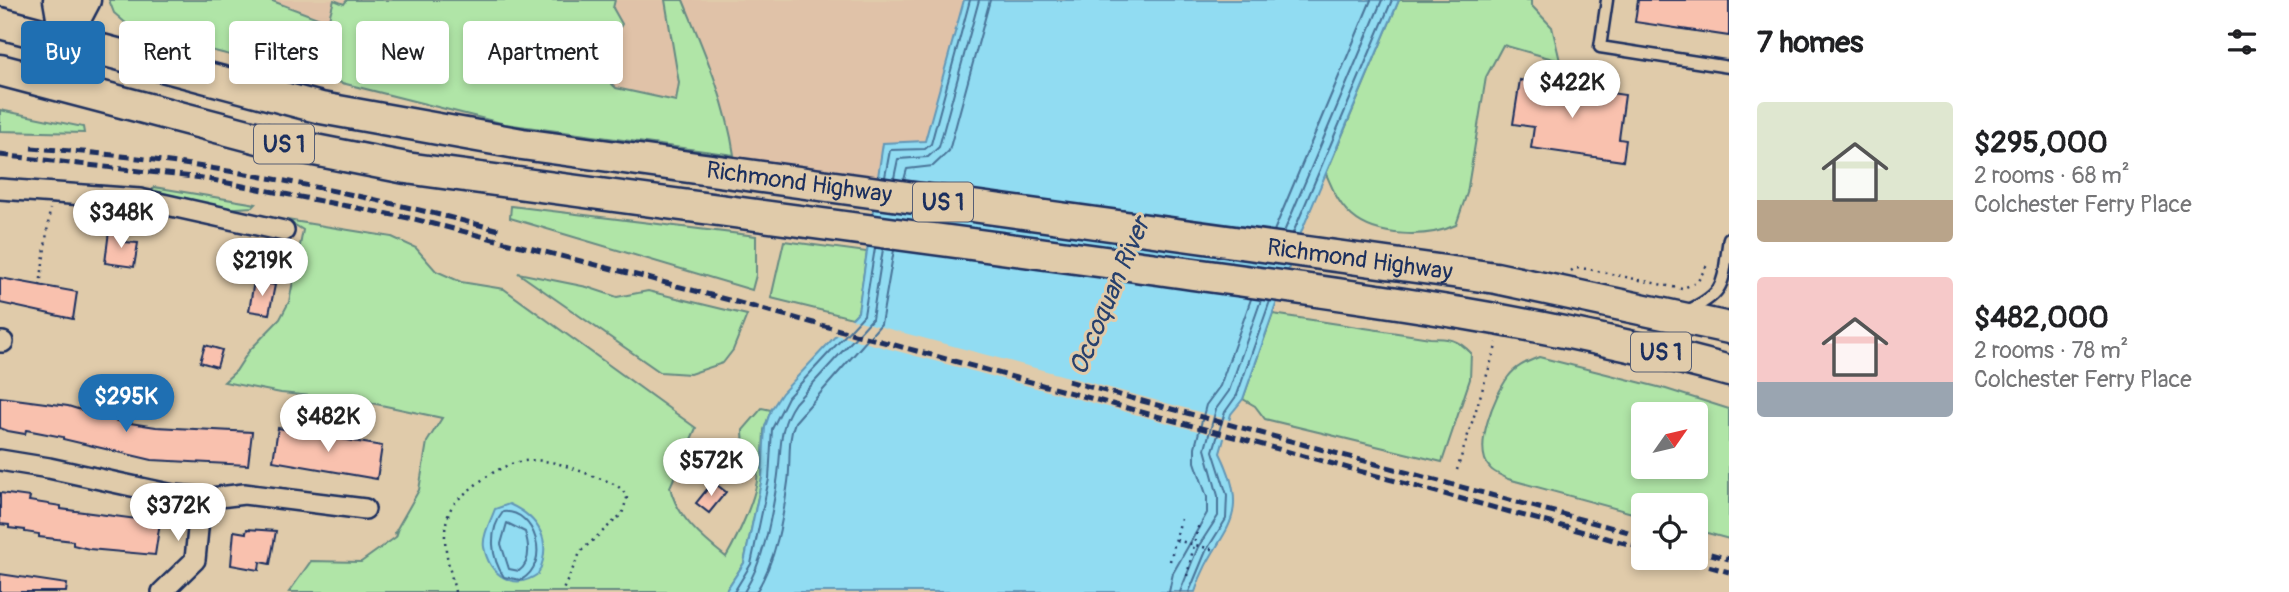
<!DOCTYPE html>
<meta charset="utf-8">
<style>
:root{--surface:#fff;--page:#f6f6f6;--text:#202124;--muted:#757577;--accent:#1f6fb2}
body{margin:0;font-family:Pangolin,sans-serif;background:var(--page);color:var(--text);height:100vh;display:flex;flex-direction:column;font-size:26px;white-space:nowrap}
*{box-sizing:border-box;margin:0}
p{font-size:23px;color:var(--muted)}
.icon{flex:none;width:38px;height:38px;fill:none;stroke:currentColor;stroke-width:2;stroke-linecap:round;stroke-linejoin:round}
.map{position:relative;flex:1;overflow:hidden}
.drawer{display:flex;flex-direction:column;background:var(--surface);width:560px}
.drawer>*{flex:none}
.banner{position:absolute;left:21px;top:21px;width:665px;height:63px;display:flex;gap:14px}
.needle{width:46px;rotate:56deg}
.controls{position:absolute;left:1631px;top:402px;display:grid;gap:14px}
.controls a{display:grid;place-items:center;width:77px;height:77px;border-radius:7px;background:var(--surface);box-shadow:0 4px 10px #0003;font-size:35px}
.price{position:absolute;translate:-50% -60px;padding:0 16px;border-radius:24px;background:#fff;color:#222;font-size:23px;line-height:46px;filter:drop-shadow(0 2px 4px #0008)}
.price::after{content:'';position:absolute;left:50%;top:42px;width:21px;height:16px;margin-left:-10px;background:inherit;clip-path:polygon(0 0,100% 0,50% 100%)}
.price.selected{background:var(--accent);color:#fff}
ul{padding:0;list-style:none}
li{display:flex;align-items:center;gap:21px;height:175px;padding:0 28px}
li span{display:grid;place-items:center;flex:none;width:196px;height:140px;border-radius:7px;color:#555}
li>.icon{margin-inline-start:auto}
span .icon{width:84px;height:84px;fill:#fffc;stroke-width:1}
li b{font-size:30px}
h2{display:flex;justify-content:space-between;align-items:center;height:84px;padding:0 28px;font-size:30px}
.chip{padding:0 24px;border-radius:7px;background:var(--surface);box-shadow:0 4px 10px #0003;font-size:24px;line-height:63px}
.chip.selected{background:var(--accent);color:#fff}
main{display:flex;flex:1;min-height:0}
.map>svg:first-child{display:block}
</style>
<main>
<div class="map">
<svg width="1729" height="592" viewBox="0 0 1729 592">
<rect width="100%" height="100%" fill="#e0cbaa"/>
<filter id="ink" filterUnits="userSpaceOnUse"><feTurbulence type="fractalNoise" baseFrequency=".0143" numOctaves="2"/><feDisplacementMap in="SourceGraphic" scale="14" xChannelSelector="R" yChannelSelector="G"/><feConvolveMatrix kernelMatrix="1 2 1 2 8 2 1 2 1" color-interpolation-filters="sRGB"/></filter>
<g filter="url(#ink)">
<path fill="#e0c2a8" d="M 115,0 L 964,0 L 925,142 L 877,181 L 734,155 L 505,124 L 135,31 L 114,13 Z"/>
<g fill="#b0e5a7" stroke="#668a82" stroke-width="2" fill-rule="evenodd">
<path d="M 109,0 L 270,0 L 328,22 L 334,0 L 344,4 L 347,0 L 615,0 L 613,8 L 622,24 C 610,43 594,70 616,88 L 676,101 L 679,83 L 665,0 L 683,0 C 704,51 726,100 734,155 L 505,124 L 135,31 L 114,13 Z"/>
<path d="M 1399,0 L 1531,0 L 1531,5 L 1552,27 L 1560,61 L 1503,45 L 1486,77 L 1467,193 L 1456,225 C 1428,238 1377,238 1352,216 C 1338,204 1333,189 1326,174 Z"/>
<path d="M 0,110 L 83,127 L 84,133 L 0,131 Z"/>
<path d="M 154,187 L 256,204 L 253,207 L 221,209 L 151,193 Z"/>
<path d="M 511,206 L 756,236 L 756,275 L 752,290 L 510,218 Z"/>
<path d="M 287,220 L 392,237 L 416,248 L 436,271 L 461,282 L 504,289 L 696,428 L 670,487 C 676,516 703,539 726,557 C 736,540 761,489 757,470 C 753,452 743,455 743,430 L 762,408 L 771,410 L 764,430 L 762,478 L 744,563 L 725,592 L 289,592 L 311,561 L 361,562 L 396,537 L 398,531 L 394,534 L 419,490 L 427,442 L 442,418 L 362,401 L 281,393 L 224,382 L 236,371 L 249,351 L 280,319 L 289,302 L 303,230 Z"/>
<path d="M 784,241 L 867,252 L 858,312 L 852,318 L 771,298 Z"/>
<path d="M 518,273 L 587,287 L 617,297 L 648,291 L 747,315 L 733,350 L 723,363 L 690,374 L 660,372 Z"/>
<path d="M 1273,314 L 1430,338 C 1448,338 1458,339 1471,353 L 1470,379 L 1442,462 L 1265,419 L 1255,406 L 1243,399 Z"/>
<path d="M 1539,357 L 1666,389 L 1729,409 L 1729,539 L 1696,530 L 1696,506 L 1643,506 L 1643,516 L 1508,479 C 1503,476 1494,473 1490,468 C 1472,449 1495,395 1508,377 C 1516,366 1527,362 1539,357 ZM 1643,415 L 1696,415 L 1696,467 L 1643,467 Z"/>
</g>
<g fill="#91dcf2" stroke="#6297b7" stroke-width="2">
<path d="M 964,0 L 1399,0 L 1302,230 L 1243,399 L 1231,414 L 1220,453 C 1256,526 1214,530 1195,592 L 725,592 L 744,563 L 762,478 L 765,427 L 771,410 L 782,393 L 858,312 L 883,143 L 925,141 Z"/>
<path d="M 509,504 C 540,518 553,542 538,574 C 513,592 489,574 484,547 C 482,536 491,520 495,509 Z"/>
</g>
<path fill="#e0cbaa" d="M 848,318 L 1233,421 L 1228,439 L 833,334 Z"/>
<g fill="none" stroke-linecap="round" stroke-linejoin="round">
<g stroke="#4a7499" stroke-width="2">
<path d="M 885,177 L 890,150 L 925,149 L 931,144 L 970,0"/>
<path d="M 894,178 L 898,159 L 928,157 L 939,147 L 979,0"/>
<path d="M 904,180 L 907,169 L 933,166 L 949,151 L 990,0"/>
<path d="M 1274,231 L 1371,0"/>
<path d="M 1284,232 L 1382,0"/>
<path d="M 1293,233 L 1392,0"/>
<path d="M 503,512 C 535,509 552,563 521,580 L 504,577 C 491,558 488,531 503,512 Z"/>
<path d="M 507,523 L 525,532 C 529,545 531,562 519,571 L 509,569 L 501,544 Z"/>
<path d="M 734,592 L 751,564 L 769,479 L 772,429 L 788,397 L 864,315 L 875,248"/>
<path d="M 744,592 C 764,560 771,520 777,482 C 782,452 777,429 795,403 L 872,319 L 883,249"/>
<path d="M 756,592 C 776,561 783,518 788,482 C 791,461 787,441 795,422 L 881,324 L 894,250"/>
<path d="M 1169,592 L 1173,573 L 1207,513 L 1207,497 L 1195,462 L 1195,447 L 1206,405 L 1220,386 L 1251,299"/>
<path d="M 1180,592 L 1198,547 L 1218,516 L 1218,496 L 1205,449 L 1216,409 L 1229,391 L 1261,300"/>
<path d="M 1189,592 L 1206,551 L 1226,519 L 1227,495 L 1213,451 L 1225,412 L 1237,395 L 1270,301"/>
</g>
</g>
<g fill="#f9c1ae" stroke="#1b2f5e" stroke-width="2">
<path d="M 1638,0 L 1729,0 L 1729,36 L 1635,22 Z"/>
<path d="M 1520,80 L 1625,95 L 1619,139 L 1626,140 L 1623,161 L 1531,148 L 1534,127 L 1513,124 Z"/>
<path d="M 109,231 L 126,233 L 124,242 L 138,243 L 134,267 L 105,263 Z"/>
<path d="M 0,278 L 77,292 L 73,319 L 0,303 Z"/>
<path d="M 254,281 L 275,285 L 269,314 L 249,311 Z"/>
<path d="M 205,345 L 222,350 L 217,367 L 200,362 Z"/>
<path d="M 0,397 L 68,406 L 117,421 L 156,427 L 252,432 L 248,465 L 152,460 L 63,439 L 63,437 L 26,430 L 25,434 L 8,431 L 0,428 Z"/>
<path d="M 278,428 L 382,446 L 377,479 L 273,461 Z"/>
<path d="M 713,482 L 726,492 L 709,513 L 696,503 Z"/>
<path d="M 0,493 L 30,497 L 29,501 L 61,506 L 61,509 L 160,522 L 155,555 L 89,549 L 73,545 L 73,541 L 39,537 L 39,534 L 25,532 L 25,530 L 9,528 L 9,525 L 0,524 Z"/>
<path d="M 247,529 L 276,531 L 270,564 L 260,562 L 259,570 L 231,565 L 234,531 L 246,533 Z"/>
<path d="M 0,574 L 67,584 L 66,592 L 0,592 Z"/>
</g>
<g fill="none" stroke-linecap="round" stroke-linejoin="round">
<g stroke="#1b2f5e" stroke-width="15">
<g id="lane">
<path d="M 1607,0 L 1600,47 L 1729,67"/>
<path d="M 1685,312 C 1729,292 1722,282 1729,238"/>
</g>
</g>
<g stroke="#1b2f5e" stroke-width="24">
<g id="street">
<path d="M 0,189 L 140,199 L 284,231"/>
<path d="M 0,342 L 3,342"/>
<path d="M 0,460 L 49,468 L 173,495 L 211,498 L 244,494 L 365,509"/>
<path d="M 162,592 L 195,560 L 201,498"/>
</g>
</g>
<g stroke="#1b2f5e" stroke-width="33">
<g id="secondary">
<path d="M 58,0 L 65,40"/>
<path d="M 55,85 L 65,40 L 86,0"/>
</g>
</g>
<g stroke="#1b2f5e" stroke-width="35">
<g id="primary">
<path id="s1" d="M 0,23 L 321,108 L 522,144 L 1496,278 L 1729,328"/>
<path d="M 0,70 L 274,142 L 406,168 C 644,200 882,232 1120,264 C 1324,292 1530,316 1729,371"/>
</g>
</g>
<g stroke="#1b2f5e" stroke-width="2.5" stroke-dasharray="2 5" stroke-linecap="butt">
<path d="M 1571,271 L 1575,268 L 1588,269 L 1682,289 L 1698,281 L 1707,265"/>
<path d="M 40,286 L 50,209"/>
<path d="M 1457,470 L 1497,343"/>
<path d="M 1176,540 L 1215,550"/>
<path d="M 1170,561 L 1181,519"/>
<path d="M 1187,576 L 1199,523"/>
<path d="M 455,592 C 450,567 439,538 449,513 C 453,501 465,494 474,486 C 518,451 544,456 593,476 C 606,481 622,484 627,498 L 622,514 L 581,551 L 562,592"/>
</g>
<use href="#lane" stroke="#e0cbaa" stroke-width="10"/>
<use href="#street" stroke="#e0cbaa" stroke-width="19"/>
<use href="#secondary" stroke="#e0cbaa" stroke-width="28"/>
<use href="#primary" stroke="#e0cbaa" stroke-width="30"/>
<g stroke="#1b2f5e" stroke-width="5" stroke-dasharray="10 5" stroke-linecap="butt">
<path d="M 31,148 C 190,158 346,190 499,230"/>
<path d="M 0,155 L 202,178 L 414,219 L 644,277 L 1643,548"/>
<path d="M 1068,381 L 1643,536"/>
<path d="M 1696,550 L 1729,559"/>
<path d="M 1680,558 L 1729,572"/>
</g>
</g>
</g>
<g text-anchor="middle" stroke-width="6" stroke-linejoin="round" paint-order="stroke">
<g fill="#e0cbaa" stroke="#565e75" stroke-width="2">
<rect x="254" y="124.5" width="60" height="39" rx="5"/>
<rect x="913" y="182.5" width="60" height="39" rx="5"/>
<rect x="1631" y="332.5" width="60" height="39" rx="5"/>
</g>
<g font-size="23" font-weight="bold" fill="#1b2f5e">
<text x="284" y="152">US 1</text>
<text x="943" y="210">US 1</text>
<text x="1661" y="360">US 1</text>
</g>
<g font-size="24" fill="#1b2f5e" stroke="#e0cbaa">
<text dy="8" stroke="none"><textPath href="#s1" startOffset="816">Richmond Highway</textPath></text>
<text dy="8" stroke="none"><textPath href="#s1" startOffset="1382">Richmond Highway</textPath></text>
</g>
<g font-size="26" font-style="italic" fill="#27406d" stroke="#e0cbaa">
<text transform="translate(1109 296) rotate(-67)" y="9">Occoquan River</text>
</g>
</g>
</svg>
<div class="controls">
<a><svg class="needle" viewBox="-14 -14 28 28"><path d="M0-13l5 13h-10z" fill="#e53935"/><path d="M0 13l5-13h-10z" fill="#757577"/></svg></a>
<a><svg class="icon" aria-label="locate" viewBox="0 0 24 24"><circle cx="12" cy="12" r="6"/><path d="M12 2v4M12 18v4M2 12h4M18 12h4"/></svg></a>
</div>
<b class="price" style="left:1572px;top:120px">$422K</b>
<b class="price" style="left:121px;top:250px">$348K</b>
<b class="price" style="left:262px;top:298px">$219K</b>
<b class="price selected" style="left:126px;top:434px">$295K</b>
<b class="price" style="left:328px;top:454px">$482K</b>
<b class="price" style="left:711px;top:498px">$572K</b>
<b class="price" style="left:178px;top:543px">$372K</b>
<div class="banner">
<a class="chip selected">Buy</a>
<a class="chip">Rent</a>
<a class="chip">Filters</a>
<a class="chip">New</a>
<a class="chip">Apartment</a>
</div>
</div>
<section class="drawer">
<h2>7 homes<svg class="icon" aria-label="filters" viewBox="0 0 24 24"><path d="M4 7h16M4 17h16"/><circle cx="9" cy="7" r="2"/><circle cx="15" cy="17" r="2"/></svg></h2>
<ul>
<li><span style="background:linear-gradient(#dfe7d0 70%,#b9a48a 0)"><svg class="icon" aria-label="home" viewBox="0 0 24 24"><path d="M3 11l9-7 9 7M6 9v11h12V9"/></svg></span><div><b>$295,000</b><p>2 rooms · 68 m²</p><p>Colchester Ferry Place</p></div></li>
<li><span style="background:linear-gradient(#f6c9c9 75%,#9aa5b1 0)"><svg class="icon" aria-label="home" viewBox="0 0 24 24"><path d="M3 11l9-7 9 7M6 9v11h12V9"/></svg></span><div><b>$482,000</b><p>2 rooms · 78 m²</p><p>Colchester Ferry Place</p></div></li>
</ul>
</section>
</main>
